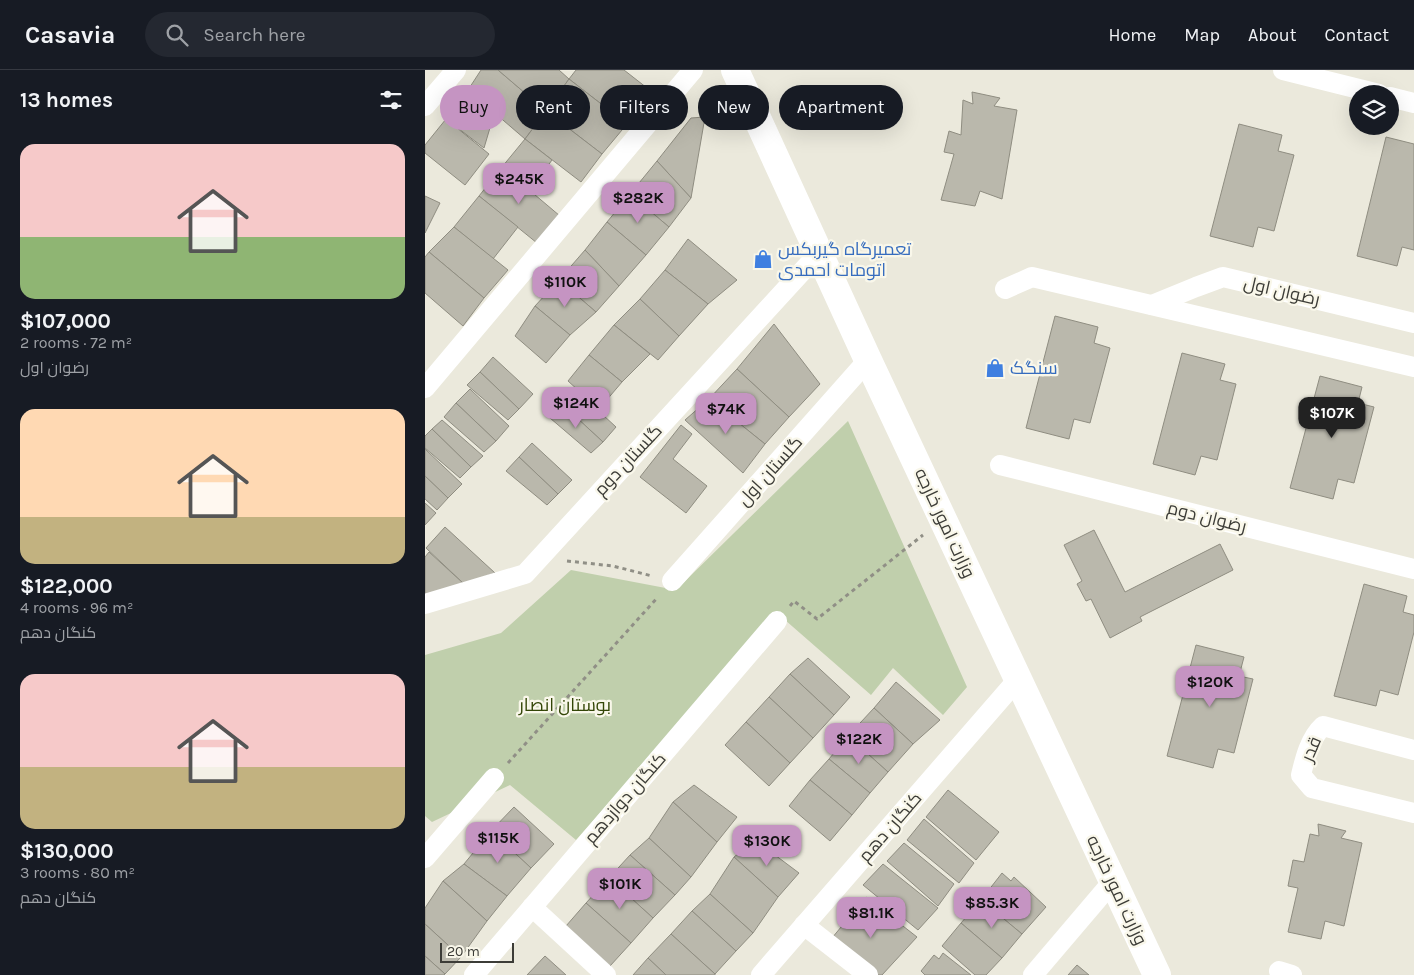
<!DOCTYPE html>
<meta charset="utf-8">
<style>
:root{--surface:#171b24;--page:#242831;--text:#f1f3f6;--muted:#9ea1a6;--line:#363941;--accent:#c594c2}
body{margin:0;font-family:Karla,Cairo,sans-serif;background:var(--page);color:var(--text);height:100vh;display:flex;flex-direction:column;font-size:19px;white-space:nowrap}
*{box-sizing:border-box;margin:0}
p{font-size:16px;color:var(--muted)}
.icon{flex:none;width:28px;height:28px;fill:none;stroke:currentColor;stroke-width:2;stroke-linecap:round;stroke-linejoin:round}
.map{position:relative;flex:1;overflow:hidden}
.details{display:flex;flex-direction:column;background:var(--surface);width:425px}
.details>*{flex:none}
.hud{position:absolute;left:15px;top:15px;width:475px;height:45px;display:flex;gap:10px}
.controls{position:absolute;left:924px;top:15px;display:grid;gap:10px}
.controls a{display:grid;place-items:center;width:50px;height:50px;border-radius:50%;background:var(--surface);box-shadow:0 5px 20px #0002;font-size:25px}
.scale{position:absolute;left:15px;bottom:12px;width:74px;box-sizing:border-box;padding-left:5px;border:2px solid #3c3c37;border-top:0;font-size:14px;line-height:18px;white-space:nowrap;color:#3c3c37;-webkit-text-stroke:4px #f9f7ea;paint-order:stroke}
.price{position:absolute;translate:-50% -42px;padding:0 11px;border-radius:10px;background:var(--accent);color:#111;font-size:16px;line-height:32px;filter:drop-shadow(0 1px 2px #0008)}
.price::after{content:'';position:absolute;left:50%;top:30px;width:15px;height:11px;margin-left:-8px;background:inherit;clip-path:polygon(0 0,100% 0,50% 100%)}
.price.current{background:#222;color:#fff}
ul{padding:0;list-style:none}
li{display:grid;align-content:center;gap:10px;height:265px;padding:0 20px}
li span{display:grid;place-items:center;height:155px;border-radius:15px;color:#555}
li>.icon{margin-inline-start:auto}
span .icon{width:90px;height:90px;fill:#fffc;stroke-width:1}
li b{font-size:21px}
h2{display:flex;justify-content:space-between;align-items:center;height:60px;padding:0 20px;font-size:21px}
.chip{padding:0 18px;border-radius:22px;background:var(--surface);box-shadow:0 5px 20px #0002;font-size:18px;line-height:45px}
.chip.current{background:var(--accent);color:#111}
header{display:flex;align-items:center;gap:30px;box-sizing:border-box;height:70px;padding:0 25px;background:var(--surface);border-bottom:1px solid var(--line)}
header strong{font-size:24px}
nav{display:flex;gap:28px;margin-inline-start:auto;font-size:18px}
.search{width:350px;height:45px;background:var(--page);display:flex;align-items:center;gap:12px;box-sizing:border-box;padding:0 18px;border-radius:28px;color:var(--muted);font-size:19px}
main{display:flex;flex:1;min-height:0}
.map>svg:first-child{display:block}
</style>
<header>
<strong>Casavia</strong>
<div class="search"><svg class="icon" aria-label="search" viewBox="0 0 24 24"><circle cx="10" cy="10" r="6"/><path d="M15 15l6 6"/></svg>Search here</div>
<nav><a>Home</a><a>Map</a><a>About</a><a>Contact</a></nav>
</header>
<main>
<section class="details">
<h2>13 homes<svg class="icon" aria-label="filters" viewBox="0 0 24 24"><path d="M4 7h16M4 17h16"/><circle cx="9" cy="7" r="2"/><circle cx="15" cy="17" r="2"/></svg></h2>
<ul>
<li><span style="background:linear-gradient(#f6c9c9 60%,#8fb573 0)"><svg class="icon" aria-label="home" viewBox="0 0 24 24"><path d="M3 11l9-7 9 7M6 9v11h12V9"/></svg></span><div><b>$107,000</b><p>2 rooms · 72 m²</p><p>رضوان اول</p></div></li>
<li><span style="background:linear-gradient(#ffd9b3 70%,#c2b280 0)"><svg class="icon" aria-label="home" viewBox="0 0 24 24"><path d="M3 11l9-7 9 7M6 9v11h12V9"/></svg></span><div><b>$122,000</b><p>4 rooms · 96 m²</p><p>کنگان دهم</p></div></li>
<li><span style="background:linear-gradient(#f6c9c9 60%,#c2b280 0)"><svg class="icon" aria-label="home" viewBox="0 0 24 24"><path d="M3 11l9-7 9 7M6 9v11h12V9"/></svg></span><div><b>$130,000</b><p>3 rooms · 80 m²</p><p>کنگان دهم</p></div></li>
</ul>
</section>
<div class="map">
<svg width="989" height="905" viewBox="0 0 989 905">
<rect width="100%" height="100%" fill="#ebe9dc"/>
<path fill="#c0cfac" d="M 423,351 L 542,617 L 518,645 L 468,598 L 446,625 L 352,543 L 151,770 L 85,715 L 7,752 L 0,746 L 0,585 L 76,563 L 146,500 L 251,520 Z"/>
<g fill="#bab8ac" stroke="#8f8d81">
<path d="M 56,0 L 73,0 L 121,41 L 100,69 L 43,20 Z"/>
<path d="M 73,0 L 134,0 L 144,9 L 121,41 Z"/>
<path d="M 151,0 L 199,0 L 231,25 L 202,54 L 144,9 Z"/>
<path d="M 144,9 L 202,54 L 177,84 L 121,41 Z"/>
<path d="M 43,20 L 67,51 L 59,78 L 21,49 Z"/>
<path d="M 547,22 L 575,28 L 569,36 L 592,40 L 577,129 L 555,121 L 550,136 L 516,130 L 529,84 L 519,82 L 524,61 L 536,65 L 538,30 L 548,34 Z"/>
<path d="M 121,41 L 177,84 L 156,112 L 100,69 Z"/>
<path d="M 280,47 L 266,128 L 232,91 L 266,48 Z"/>
<path d="M 21,49 L 64,84 L 40,115 L 0,83 L 0,75 Z"/>
<path d="M 814,54 L 857,65 L 853,81 L 869,85 L 849,161 L 833,157 L 828,177 L 785,166 Z"/>
<path d="M 961,67 L 989,74 L 989,180 L 977,177 L 972,196 L 932,186 Z"/>
<path d="M 100,69 L 127,90 L 105,120 L 77,97 Z"/>
<path d="M 232,91 L 266,128 L 244,157 L 205,124 Z"/>
<path d="M 77,97 L 135,146 L 112,173 L 54,126 Z"/>
<path d="M 205,124 L 244,157 L 221,185 L 182,152 Z"/>
<path d="M 0,126 L 15,133 L 0,163 Z"/>
<path d="M 54,126 L 93,157 L 68,189 L 29,157 Z"/>
<path d="M 182,152 L 221,185 L 194,216 L 160,180 Z"/>
<path d="M 29,157 L 83,200 L 59,228 L 4,182 Z"/>
<path d="M 263,169 L 312,210 L 283,234 L 240,200 Z"/>
<path d="M 160,180 L 194,216 L 171,242 L 134,210 Z"/>
<path d="M 4,182 L 59,228 L 38,256 L 0,223 L 0,187 Z"/>
<path d="M 240,200 L 283,234 L 254,266 L 215,229 Z"/>
<path d="M 134,210 L 171,242 L 145,265 L 110,236 Z"/>
<path d="M 215,229 L 254,266 L 233,290 L 189,255 Z"/>
<path d="M 110,236 L 145,265 L 121,293 L 90,266 Z"/>
<path d="M 630,246 L 673,257 L 669,273 L 685,278 L 665,353 L 649,349 L 644,369 L 601,358 Z"/>
<path d="M 349,254 L 395,314 L 364,347 L 312,299 Z"/>
<path d="M 189,255 L 225,284 L 197,312 L 164,285 Z"/>
<path d="M 757,283 L 800,294 L 795,310 L 811,314 L 792,390 L 776,386 L 770,405 L 728,394 Z"/>
<path d="M 164,285 L 197,312 L 174,339 L 143,311 Z"/>
<path d="M 68,287 L 108,324 L 94,339 L 55,302 Z"/>
<path d="M 312,299 L 364,347 L 340,374 L 284,329 Z"/>
<path d="M 55,302 L 94,339 L 83,350 L 42,315 Z"/>
<path d="M 895,306 L 937,317 L 933,333 L 949,337 L 929,413 L 913,409 L 908,429 L 865,418 Z"/>
<path d="M 45,319 L 84,356 L 71,371 L 31,333 Z"/>
<path d="M 151,320 L 191,357 L 178,372 L 138,335 Z"/>
<path d="M 284,329 L 340,374 L 318,403 L 260,350 Z"/>
<path d="M 31,333 L 71,371 L 59,382 L 19,347 Z"/>
<path d="M 138,335 L 178,372 L 166,383 L 125,348 Z"/>
<path d="M 17,350 L 58,386 L 46,397 L 7,359 Z"/>
<path d="M 256,355 L 267,364 L 248,389 L 282,416 L 261,443 L 215,407 Z"/>
<path d="M 7,359 L 46,397 L 35,408 L 0,378 L 0,366 Z"/>
<path d="M 107,373 L 147,410 L 133,424 L 94,387 Z"/>
<path d="M 0,379 L 37,414 L 23,428 L 0,406 Z"/>
<path d="M 94,387 L 133,424 L 122,435 L 81,401 Z"/>
<path d="M 0,406 L 23,428 L 12,440 L 0,429 Z"/>
<path d="M 0,433 L 11,443 L 0,455 Z"/>
<path d="M 20,457 L 70,503 L 39,514 L 1,478 Z"/>
<path d="M 669,460 L 700,522 L 795,474 L 808,500 L 715,547 L 717,551 L 685,568 L 666,529 L 661,531 L 652,514 L 657,511 L 639,475 Z"/>
<path d="M 4,482 L 39,514 L 0,525 L 0,487 Z"/>
<path d="M 939,514 L 982,526 L 978,542 L 989,545 L 989,562 L 973,625 L 955,620 L 951,636 L 909,626 Z"/>
<path d="M 771,575 L 819,587 L 814,606 L 828,609 L 809,683 L 793,679 L 788,698 L 742,686 Z"/>
<path d="M 383,588 L 425,627 L 409,645 L 365,604 Z"/>
<path d="M 365,604 L 409,645 L 388,668 L 344,627 Z"/>
<path d="M 471,612 L 515,650 L 488,674 L 449,638 Z"/>
<path d="M 344,627 L 388,668 L 365,693 L 321,652 Z"/>
<path d="M 449,638 L 488,674 L 463,702 L 423,666 Z"/>
<path d="M 321,652 L 365,693 L 344,716 L 300,675 Z"/>
<path d="M 423,666 L 463,702 L 445,723 L 404,689 Z"/>
<path d="M 404,689 L 445,723 L 427,745 L 385,710 Z"/>
<path d="M 385,710 L 427,745 L 405,771 L 364,736 Z"/>
<path d="M 269,715 L 312,747 L 292,772 L 248,732 Z"/>
<path d="M 523,720 L 574,762 L 551,790 L 501,747 Z"/>
<path d="M 248,732 L 292,772 L 266,807 L 224,768 Z"/>
<path d="M 89,737 L 129,774 L 106,798 L 66,761 Z"/>
<path d="M 499,749 L 549,793 L 534,813 L 482,770 Z"/>
<path d="M 893,754 L 921,761 L 916,768 L 937,773 L 919,856 L 900,851 L 896,869 L 863,862 L 873,818 L 863,816 L 868,790 L 879,792 L 885,764 L 894,766 Z"/>
<path d="M 66,761 L 106,798 L 82,826 L 39,794 Z"/>
<path d="M 224,768 L 266,807 L 250,825 L 205,785 Z"/>
<path d="M 330,770 L 374,803 L 353,827 L 309,787 Z"/>
<path d="M 479,773 L 529,814 L 513,836 L 462,791 Z"/>
<path d="M 205,785 L 250,825 L 228,848 L 184,808 Z"/>
<path d="M 309,787 L 353,827 L 328,863 L 285,824 Z"/>
<path d="M 39,794 L 82,826 L 62,851 L 18,811 Z"/>
<path d="M 458,794 L 513,838 L 493,860 L 438,815 Z"/>
<path d="M 577,803 L 586,811 L 589,807 L 621,837 L 597,864 L 556,830 Z"/>
<path d="M 184,808 L 228,848 L 206,873 L 161,833 Z"/>
<path d="M 18,811 L 62,851 L 36,887 L 0,854 L 0,838 Z"/>
<path d="M 285,824 L 328,863 L 311,881 L 267,841 Z"/>
<path d="M 441,827 L 492,867 L 457,905 L 440,905 L 402,874 Z"/>
<path d="M 556,830 L 597,864 L 577,888 L 536,853 Z"/>
<path d="M 161,833 L 206,873 L 185,896 L 141,856 Z"/>
<path d="M 267,841 L 311,881 L 290,904 L 246,864 Z"/>
<path d="M 536,853 L 577,888 L 561,905 L 550,905 L 517,876 Z"/>
<path d="M 0,854 L 36,887 L 20,904 L 0,886 Z"/>
<path d="M 246,864 L 290,904 L 290,905 L 241,905 L 223,888 Z"/>
<path d="M 518,883 L 546,905 L 500,905 L 496,901 L 509,885 L 514,889 Z"/>
<path d="M 0,886 L 20,904 L 19,905 L 0,905 Z"/>
<path d="M 120,886 L 141,905 L 102,905 Z"/>
<path d="M 223,888 L 241,905 L 208,905 Z"/>
<path d="M 652,895 L 664,905 L 643,905 Z"/>
</g>
<g fill="none" stroke-linecap="round" stroke-linejoin="round">
<g stroke="#908f86" stroke-width="3" stroke-dasharray="4 4" stroke-linecap="butt">
<path d="M 142,491 L 188,496 L 227,506"/>
<path d="M 365,536 L 369,531 L 392,549 L 498,465"/>
<path d="M 83,693 L 233,527"/>
</g>
<g stroke="#fff" stroke-width="20">
<path d="M 858,0 L 954,24"/>
<path d="M 965,27 L 989,33"/>
<path d="M 0,36 L 31,0"/>
<path d="M 580,219 L 607,207 L 989,297"/>
<path d="M 727,235 L 771,217 L 798,207 L 989,253"/>
<path d="M 0,318 L 268,0"/>
<path d="M 575,395 L 989,499"/>
<path d="M 247,511 L 443,290"/>
<path d="M 0,534 L 100,504 L 394,183"/>
<path d="M 989,680 L 898,656 C 885,668 880,688 876,705 L 887,718 L 989,743"/>
<path d="M 0,788 L 69,708"/>
<path d="M 107,837 L 181,905"/>
<path d="M 379,855 L 443,905"/>
<path d="M 854,901 L 867,905"/>
<path d="M 49,905 L 352,551"/>
<path d="M 336,905 L 593,609"/>
<path d="M 608,905 L 688,811"/>
</g>
<path stroke="#fff" stroke-width="28" d="M 310,0 L 443,290 L 732,905"/>
</g>
<defs>
<g id="shop-bare" transform="scale(1.5)"><path d="M-5-2.5h2.3a2.7 3.5 0 0 1 5.4 0H5L5.5 6h-11ZM-1.5-2.5h3a1.5 2.3 0 0 0-3 0Z" fill="#3f7fe0" stroke="#f9f7ea" stroke-width="2.5" paint-order="stroke"/></g>
</defs>
<g fill-rule="evenodd">
<use href="#shop-bare" x="338" y="189"/>
<use href="#shop-bare" x="570" y="298"/>
</g>
<g text-anchor="middle" stroke-width="4.5" stroke-linejoin="round" paint-order="stroke">
<g font-size="18" fill="#366cbe" stroke="#f9f7ea" text-anchor="start">
<text x="353" y="185">تعمیرگاه گیربکس<tspan x="353" dy="21">اتومات احمدی</tspan></text>
<text x="585" y="304">سنگک</text>
</g>
<g font-size="18" fill="#3c3c37" stroke="#f9f7ea">
<text transform="translate(857 221) rotate(13)" y="6">رضوان اول</text>
<text transform="translate(203 390) rotate(-47)" y="6">گلستان دوم</text>
<text transform="translate(345 401) rotate(-48)" y="6">گلستان اول</text>
<text transform="translate(782 447) rotate(14)" y="6">رضوان دوم</text>
<text transform="translate(520 453) rotate(65)" y="6">وزارت امور خارجه</text>
<text transform="translate(886 679) rotate(-67)" y="6">قدر</text>
<text transform="translate(200 728) rotate(-49)" y="6">کنگان دوازدهم</text>
<text transform="translate(465 757) rotate(-49)" y="6">کنگان دهم</text>
<text transform="translate(692 820) rotate(65)" y="6">وزارت امور خارجه</text>
</g>
<g font-size="18" fill="#334606" stroke="#f9f7ea">
<text x="140" y="641">بوستان انصار</text>
</g>
</g>
</svg>
<div class="controls">
<a><svg class="icon" aria-label="layers" viewBox="0 0 24 24"><path d="M12 4l9 5-9 5-9-5zM3 14l9 5 9-5"/></svg></a>
</div>
<div class="scale">20 m</div>
<b class="price" style="left:94px;top:135px">$245K</b>
<b class="price" style="left:213px;top:154px">$282K</b>
<b class="price" style="left:140px;top:238px">$110K</b>
<b class="price" style="left:151px;top:359px">$124K</b>
<b class="price" style="left:301px;top:365px">$74K</b>
<b class="price current" style="left:907px;top:369px">$107K</b>
<b class="price" style="left:785px;top:638px">$120K</b>
<b class="price" style="left:434px;top:695px">$122K</b>
<b class="price" style="left:73px;top:794px">$115K</b>
<b class="price" style="left:342px;top:797px">$130K</b>
<b class="price" style="left:195px;top:840px">$101K</b>
<b class="price" style="left:567px;top:859px">$85.3K</b>
<b class="price" style="left:446px;top:869px">$81.1K</b>
<div class="hud">
<a class="chip current">Buy</a>
<a class="chip">Rent</a>
<a class="chip">Filters</a>
<a class="chip">New</a>
<a class="chip">Apartment</a>
</div>
</div>
</main>
